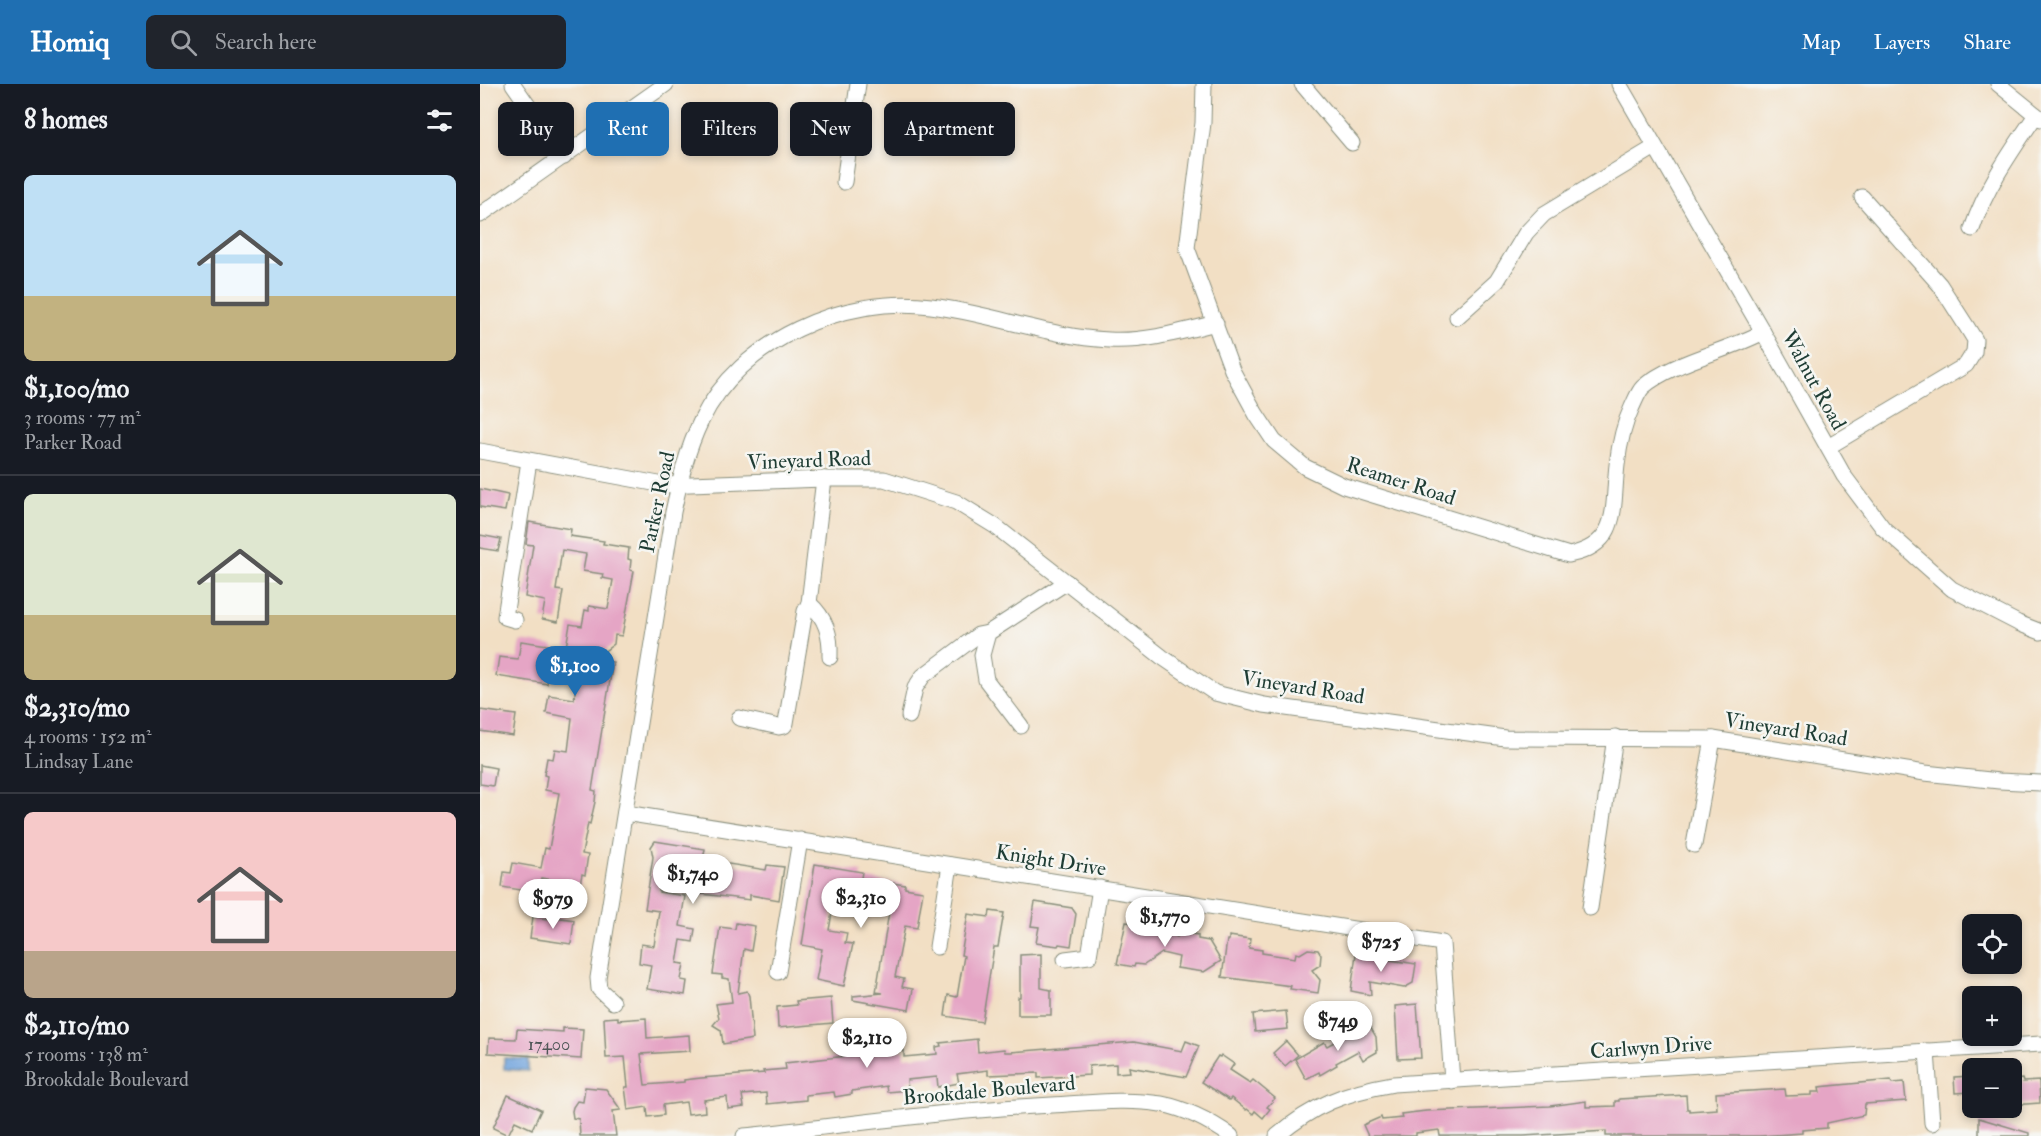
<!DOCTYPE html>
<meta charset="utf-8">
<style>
:root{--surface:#171b24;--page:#20242c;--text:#f1f3f6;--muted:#9ea1a6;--line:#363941;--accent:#1f6fb2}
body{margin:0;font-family:"IM FELL Double Pica",serif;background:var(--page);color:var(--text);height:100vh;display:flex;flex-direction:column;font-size:22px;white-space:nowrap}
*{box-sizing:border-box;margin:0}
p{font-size:20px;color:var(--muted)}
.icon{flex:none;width:33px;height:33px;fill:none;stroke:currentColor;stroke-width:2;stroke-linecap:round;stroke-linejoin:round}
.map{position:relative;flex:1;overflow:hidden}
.side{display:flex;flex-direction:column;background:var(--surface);width:480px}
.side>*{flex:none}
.guide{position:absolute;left:18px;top:18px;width:570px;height:54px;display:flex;gap:12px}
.buttons{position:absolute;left:1482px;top:830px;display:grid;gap:12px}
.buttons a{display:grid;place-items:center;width:60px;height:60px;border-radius:9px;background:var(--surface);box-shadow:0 3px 9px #0003;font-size:30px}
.price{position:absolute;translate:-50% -51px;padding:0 14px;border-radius:21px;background:#fff;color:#222;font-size:20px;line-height:39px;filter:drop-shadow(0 2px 3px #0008)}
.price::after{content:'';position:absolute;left:50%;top:36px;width:18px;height:14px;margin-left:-9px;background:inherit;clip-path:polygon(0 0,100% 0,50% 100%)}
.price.active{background:var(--accent);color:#fff}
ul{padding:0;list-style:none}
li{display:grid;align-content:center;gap:12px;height:318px;padding:0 24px}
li+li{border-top:2px solid var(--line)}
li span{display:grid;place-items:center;height:186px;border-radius:9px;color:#555}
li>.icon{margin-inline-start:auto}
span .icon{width:108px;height:108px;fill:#fffc;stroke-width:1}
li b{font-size:26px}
h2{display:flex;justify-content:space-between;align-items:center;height:72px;padding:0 24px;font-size:26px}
.chip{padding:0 21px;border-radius:9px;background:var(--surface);box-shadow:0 3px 9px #0003;font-size:21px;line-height:54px}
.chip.active{background:var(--accent);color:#fff}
header{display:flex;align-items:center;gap:36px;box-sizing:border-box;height:84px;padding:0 30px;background:var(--accent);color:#fff}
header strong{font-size:28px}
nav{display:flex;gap:33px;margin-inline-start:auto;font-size:21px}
.search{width:420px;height:54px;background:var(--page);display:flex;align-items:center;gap:15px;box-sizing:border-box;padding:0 21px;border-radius:9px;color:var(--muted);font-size:22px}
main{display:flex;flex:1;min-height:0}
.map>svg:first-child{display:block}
</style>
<header>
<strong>Homiq</strong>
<div class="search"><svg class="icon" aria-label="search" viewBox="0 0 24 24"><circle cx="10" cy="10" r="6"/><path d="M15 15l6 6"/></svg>Search here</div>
<nav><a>Map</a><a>Layers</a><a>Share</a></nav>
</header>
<main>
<section class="side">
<h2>8 homes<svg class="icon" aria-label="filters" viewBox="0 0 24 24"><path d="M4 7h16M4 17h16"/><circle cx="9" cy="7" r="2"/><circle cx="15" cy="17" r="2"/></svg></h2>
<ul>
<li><span style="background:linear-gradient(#bfe0f5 65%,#c2b280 0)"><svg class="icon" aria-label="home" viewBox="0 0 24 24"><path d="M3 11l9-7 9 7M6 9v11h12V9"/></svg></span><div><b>$1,100/mo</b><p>3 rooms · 77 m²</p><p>Parker Road</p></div></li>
<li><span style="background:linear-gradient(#dfe7d0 65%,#c2b280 0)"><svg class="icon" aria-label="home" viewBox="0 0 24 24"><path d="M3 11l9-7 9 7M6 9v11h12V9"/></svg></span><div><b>$2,310/mo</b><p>4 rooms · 152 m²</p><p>Lindsay Lane</p></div></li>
<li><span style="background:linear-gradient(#f6c9c9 75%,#b9a48a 0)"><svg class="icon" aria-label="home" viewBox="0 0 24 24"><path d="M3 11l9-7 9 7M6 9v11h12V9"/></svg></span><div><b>$2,110/mo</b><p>5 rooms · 138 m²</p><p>Brookdale Boulevard</p></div></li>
</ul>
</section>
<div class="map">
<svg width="1561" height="1052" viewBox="0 0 1561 1052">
<rect width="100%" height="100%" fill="#f6f6f2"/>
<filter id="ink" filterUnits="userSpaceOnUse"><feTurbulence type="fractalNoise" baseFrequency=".0167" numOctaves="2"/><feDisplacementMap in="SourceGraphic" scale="12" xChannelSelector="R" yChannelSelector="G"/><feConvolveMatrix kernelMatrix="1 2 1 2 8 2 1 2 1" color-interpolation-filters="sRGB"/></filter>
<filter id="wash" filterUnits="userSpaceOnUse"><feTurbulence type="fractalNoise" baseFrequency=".008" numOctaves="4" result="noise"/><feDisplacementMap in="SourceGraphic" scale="24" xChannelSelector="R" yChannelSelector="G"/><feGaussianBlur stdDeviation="1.35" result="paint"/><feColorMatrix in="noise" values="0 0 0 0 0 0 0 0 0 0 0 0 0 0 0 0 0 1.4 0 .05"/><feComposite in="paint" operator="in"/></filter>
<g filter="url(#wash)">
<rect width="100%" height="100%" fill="#f2dfc4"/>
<path fill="#73a5de" stroke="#497189" stroke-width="1.5" d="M 24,974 L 48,975 L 48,987 L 24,985 Z"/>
<g id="blocks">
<g fill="#e5a5c5">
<path d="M 0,405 L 28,411 L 25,427 L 0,423 Z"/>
<path d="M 49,438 L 91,445 L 90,452 L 124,457 L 123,460 L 149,464 L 148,475 L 151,476 L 150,486 L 154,487 L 142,552 L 135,551 L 134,560 L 114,575 L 133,578 L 112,706 L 116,707 L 115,718 L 110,740 L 108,739 L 102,770 L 108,771 L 105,791 L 102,790 L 100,801 L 61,794 L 59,809 L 22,803 L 24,788 L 31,789 L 33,779 L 61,784 L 65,764 L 69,765 L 79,709 L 65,706 L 67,692 L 64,691 L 67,674 L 73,675 L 75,665 L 88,667 L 92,634 L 66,629 L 69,611 L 94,615 L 102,566 L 86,563 L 90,540 L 102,542 L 105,526 L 109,527 L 109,522 L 128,525 L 133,496 L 122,494 L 123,490 L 103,487 L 106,470 L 82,466 L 76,506 L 83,507 L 78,538 L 62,535 L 65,517 L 45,513 L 53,461 L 46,460 Z"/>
<path d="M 0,451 L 21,455 L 18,467 L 0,464 Z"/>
<path d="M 41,557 L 74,562 L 73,576 L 70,578 L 67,600 L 16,592 L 19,573 L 38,575 Z"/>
<path d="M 0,626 L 36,631 L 33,652 L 0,647 Z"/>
<path d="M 0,681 L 16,684 L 13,702 L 0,700 Z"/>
<path d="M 175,757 L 225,765 L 223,776 L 286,786 L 287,781 L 304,783 L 299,816 L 270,811 L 270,816 L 214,809 L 217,788 L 183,783 L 179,808 L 205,812 L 200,842 L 215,845 L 213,858 L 201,856 L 197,879 L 204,880 L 201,896 L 207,897 L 205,911 L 167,905 L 171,881 L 159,879 L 161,860 L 174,862 L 179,827 L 165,825 L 173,773 L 171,763 Z"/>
<path d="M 335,780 L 382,788 L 381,794 L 425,801 L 425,804 L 443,807 L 437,844 L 425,842 L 415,893 L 424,895 L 422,903 L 433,905 L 429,926 L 373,916 L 373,912 L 403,909 L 396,908 L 409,828 L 396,826 L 397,819 L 355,812 L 349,846 L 367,849 L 365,859 L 373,860 L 364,902 L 336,896 L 342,865 L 322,861 Z"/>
<path d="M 555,818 L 592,824 L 596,830 L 591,862 L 579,860 L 578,862 L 556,859 L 559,843 L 551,842 Z"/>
<path d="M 510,827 L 524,829 L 518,863 L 514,863 L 502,938 L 465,932 L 468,911 L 477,913 L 484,872 L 481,871 L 488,830 L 509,833 Z"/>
<path d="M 68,832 L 94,836 L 91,860 L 50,854 L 53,833 L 68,835 Z"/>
<path d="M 646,838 L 674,842 L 697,853 L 698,848 L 718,851 L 718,855 L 729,857 L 741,877 L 724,888 L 697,884 L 699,873 L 682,869 L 664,881 L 655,880 L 654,883 L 637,880 Z"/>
<path d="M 256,839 L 275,842 L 271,867 L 264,865 L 258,909 L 267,907 L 269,912 L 273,955 L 243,960 L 241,946 L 233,941 L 239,934 L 236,920 L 252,918 L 249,895 L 242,894 L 242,891 L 233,890 L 240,843 L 255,845 Z"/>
<path d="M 749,852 L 770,855 L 769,864 L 782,866 L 782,869 L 815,874 L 816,869 L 820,870 L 828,865 L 838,866 L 841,871 L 840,881 L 832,886 L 840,896 L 838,909 L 810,905 L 811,902 L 742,893 L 747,856 L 749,856 Z"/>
<path d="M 891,868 L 904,871 L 904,873 L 910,876 L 936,880 L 933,899 L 924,904 L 890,898 L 891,911 L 871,907 L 876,870 L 891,871 Z"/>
<path d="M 561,870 L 561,904 L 571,906 L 571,931 L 538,931 L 538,913 L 540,913 L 540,871 Z"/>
<path d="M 351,914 L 353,939 L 298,944 L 297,923 L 317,921 L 316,917 Z"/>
<path d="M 937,920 L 941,974 L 918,975 L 915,922 Z"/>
<path d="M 806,927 L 808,945 L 775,948 L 773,930 Z"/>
<path d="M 138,933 L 138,936 L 166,934 L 167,954 L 209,951 L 210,967 L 161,970 L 165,1001 L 204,998 L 204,996 L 221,994 L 284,989 L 283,987 L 306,985 L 305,979 L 385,970 L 424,966 L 424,973 L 457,970 L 456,963 L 461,962 L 460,959 L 497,955 L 498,968 L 524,965 L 525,968 L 531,968 L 654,958 L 702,967 L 706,957 L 719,962 L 706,993 L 649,983 L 650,988 L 636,989 L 636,980 L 609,982 L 609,991 L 558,994 L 558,989 L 508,991 L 508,986 L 477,990 L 479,999 L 458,1003 L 457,993 L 427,996 L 428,1006 L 407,1008 L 406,1002 L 372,1007 L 372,1010 L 355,1013 L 354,1008 L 326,1011 L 326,1016 L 287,1020 L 286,1009 L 262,1011 L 264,1023 L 248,1025 L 247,1013 L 224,1016 L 225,1028 L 208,1030 L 206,1018 L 183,1021 L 184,1031 L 168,1033 L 167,1023 L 148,1026 L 145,1003 L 148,1003 L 145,973 L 126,974 L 124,934 Z"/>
<path d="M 888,939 L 896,953 L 897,968 L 883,976 L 878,967 L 856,979 L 857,981 L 840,991 L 839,988 L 826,995 L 815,975 L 844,958 L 847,962 Z"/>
<path d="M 83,944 L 103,945 L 101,975 L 8,969 L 9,954 L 36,955 L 37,945 L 83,948 Z"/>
<path d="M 806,957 L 818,971 L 805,982 L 793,969 Z"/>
<path d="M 741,971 L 754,980 L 750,986 L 770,999 L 773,996 L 795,1014 L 787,1023 L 790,1025 L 783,1034 L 775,1027 L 773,1030 L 767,1025 L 766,1026 L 751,1014 L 749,1016 L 721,998 L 738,972 L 740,973 Z"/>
<path d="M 1492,992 L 1492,1008 L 1475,1009 L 1474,993 Z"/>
<path d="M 1542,995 L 1543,998 L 1559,997 L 1560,1019 L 1532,1021 L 1532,996 Z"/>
<path d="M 1411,996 L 1412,999 L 1424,998 L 1426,1017 L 1385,1020 L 1384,1031 L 1347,1039 L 1347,1044 L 1322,1046 L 1322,1049 L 1280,1052 L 1126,1052 L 1126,1047 L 1043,1052 L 960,1052 L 959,1046 L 936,1049 L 936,1052 L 888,1052 L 883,1041 L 901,1033 L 902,1036 L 922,1034 L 921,1030 L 946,1027 L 1070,1022 L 1106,1017 L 1106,1023 L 1135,1022 L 1135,1017 L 1139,1017 L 1139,1015 L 1206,1011 L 1207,1025 L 1209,1025 L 1209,1027 L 1237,1025 L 1236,1009 L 1305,1005 L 1306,1012 L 1332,1011 L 1332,1008 L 1340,1008 L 1339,1003 Z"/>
<path d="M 105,1003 L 126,1005 L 141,1026 L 133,1027 L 136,1052 L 100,1052 L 99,1035 L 93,1034 L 92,1027 L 93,1023 L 97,1017 L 103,1018 Z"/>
<path d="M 28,1011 L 61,1026 L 52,1045 L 35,1037 L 28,1051 L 13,1044 Z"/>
<path d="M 1499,1034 L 1549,1049 L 1549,1052 L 1499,1052 Z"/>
</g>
</g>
</g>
<g filter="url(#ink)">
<use href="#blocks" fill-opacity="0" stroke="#888e7c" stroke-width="1.5"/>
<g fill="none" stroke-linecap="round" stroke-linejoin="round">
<g stroke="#888e7c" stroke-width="17">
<g id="minor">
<path d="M 33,0 L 84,73"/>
<path d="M 724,0 L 723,39 L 707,164 L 752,286 L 776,330 L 794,357 L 825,383 L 864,402 L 1089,471 C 1141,460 1132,423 1137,381 C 1139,363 1144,340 1152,323 C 1155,317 1158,308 1163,303 C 1191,278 1249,267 1283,248"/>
<path d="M 822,0 L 872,59"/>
<path d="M 1139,0 L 1283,248 L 1364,392 L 1403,444 L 1472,505 L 1538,539 L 1561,548"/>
<path d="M 1518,0 L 1561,35"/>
<path d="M 364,98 L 378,0"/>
<path d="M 0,131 L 186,0"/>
<path d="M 1492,145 C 1506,103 1531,68 1556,31"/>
<path d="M 977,233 L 1017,197 L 1046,149 L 1064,130 L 1175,63"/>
<path d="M 1348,363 L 1486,281 L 1494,268 L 1495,256 L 1487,243 L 1460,201 L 1382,113"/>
<path d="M 0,367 L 184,401 L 344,395 L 404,395 L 476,418 L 515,442 L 682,573 L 735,609 L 784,621 L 1025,654 L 1233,655 L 1445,689 L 1519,697 L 1561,699"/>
<path d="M 329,519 C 346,534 351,551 350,573"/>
<path d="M 35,536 L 25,533 L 49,377"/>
<path d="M 429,632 L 435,604 L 443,592 L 498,551 L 508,549"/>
<path d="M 259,634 L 299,643 L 304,642 L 306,639 L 325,527 L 329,519 L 344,395"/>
<path d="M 541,642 L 506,596 L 502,571 L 508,549 L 587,498"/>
<path d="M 145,729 L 962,859 L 972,997"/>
<path d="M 1214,761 L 1233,655"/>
<path d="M 1110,824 L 1135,653"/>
<path d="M 457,863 L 470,781"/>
<path d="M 585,875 L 609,872 L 620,804"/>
<path d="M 298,888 L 320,756"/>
<path d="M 133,918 L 119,905 L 118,894 L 193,428 C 200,396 207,366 221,337 C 260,256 364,211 451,222 C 511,229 568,253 629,256 C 665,258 700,248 736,239"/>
<path d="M 1447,967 L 1452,1039"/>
<path d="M 264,1052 C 367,1041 469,1026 572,1021 C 608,1019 646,1014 681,1020 C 707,1025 730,1037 751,1052"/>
<path d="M 797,1052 C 833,1021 866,1008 913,1000 L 1561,960"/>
</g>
</g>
<use href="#minor" stroke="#fff" stroke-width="15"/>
</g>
</g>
<g text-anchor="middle" stroke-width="5" stroke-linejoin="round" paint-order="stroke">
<g font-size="18" fill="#505758">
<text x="69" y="966">17400</text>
</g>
<g font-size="21" fill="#1f3d34" stroke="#f6f6f2">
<text transform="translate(1334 296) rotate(61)" y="7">Walnut Road</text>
<text transform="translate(329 376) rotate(-2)" y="7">Vineyard Road</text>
<text transform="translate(921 397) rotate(18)" y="7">Reamer Road</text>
<text transform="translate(177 418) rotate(-78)" y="7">Parker Road</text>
<text transform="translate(823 603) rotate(9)" y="7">Vineyard Road</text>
<text transform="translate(1306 645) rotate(9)" y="7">Vineyard Road</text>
<text transform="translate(571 776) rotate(9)" y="7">Knight Drive</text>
<text transform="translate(1171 963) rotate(-4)" y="7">Carlwyn Drive</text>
<text transform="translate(509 1006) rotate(-5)" y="7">Brookdale Boulevard</text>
</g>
</g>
</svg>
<div class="buttons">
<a><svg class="icon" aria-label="locate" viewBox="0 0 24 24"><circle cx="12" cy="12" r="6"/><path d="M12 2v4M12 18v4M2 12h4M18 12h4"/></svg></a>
<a>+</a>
<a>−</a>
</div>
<b class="price active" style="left:95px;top:613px">$1,100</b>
<b class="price" style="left:213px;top:821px">$1,740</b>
<b class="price" style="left:381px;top:845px">$2,310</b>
<b class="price" style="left:73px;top:846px">$979</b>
<b class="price" style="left:685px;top:864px">$1,770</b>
<b class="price" style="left:901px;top:889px">$725</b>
<b class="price" style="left:858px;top:968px">$749</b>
<b class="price" style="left:387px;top:985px">$2,110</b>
<div class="guide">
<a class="chip">Buy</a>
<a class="chip active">Rent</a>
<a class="chip">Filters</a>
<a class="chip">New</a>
<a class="chip">Apartment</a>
</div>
</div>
</main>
